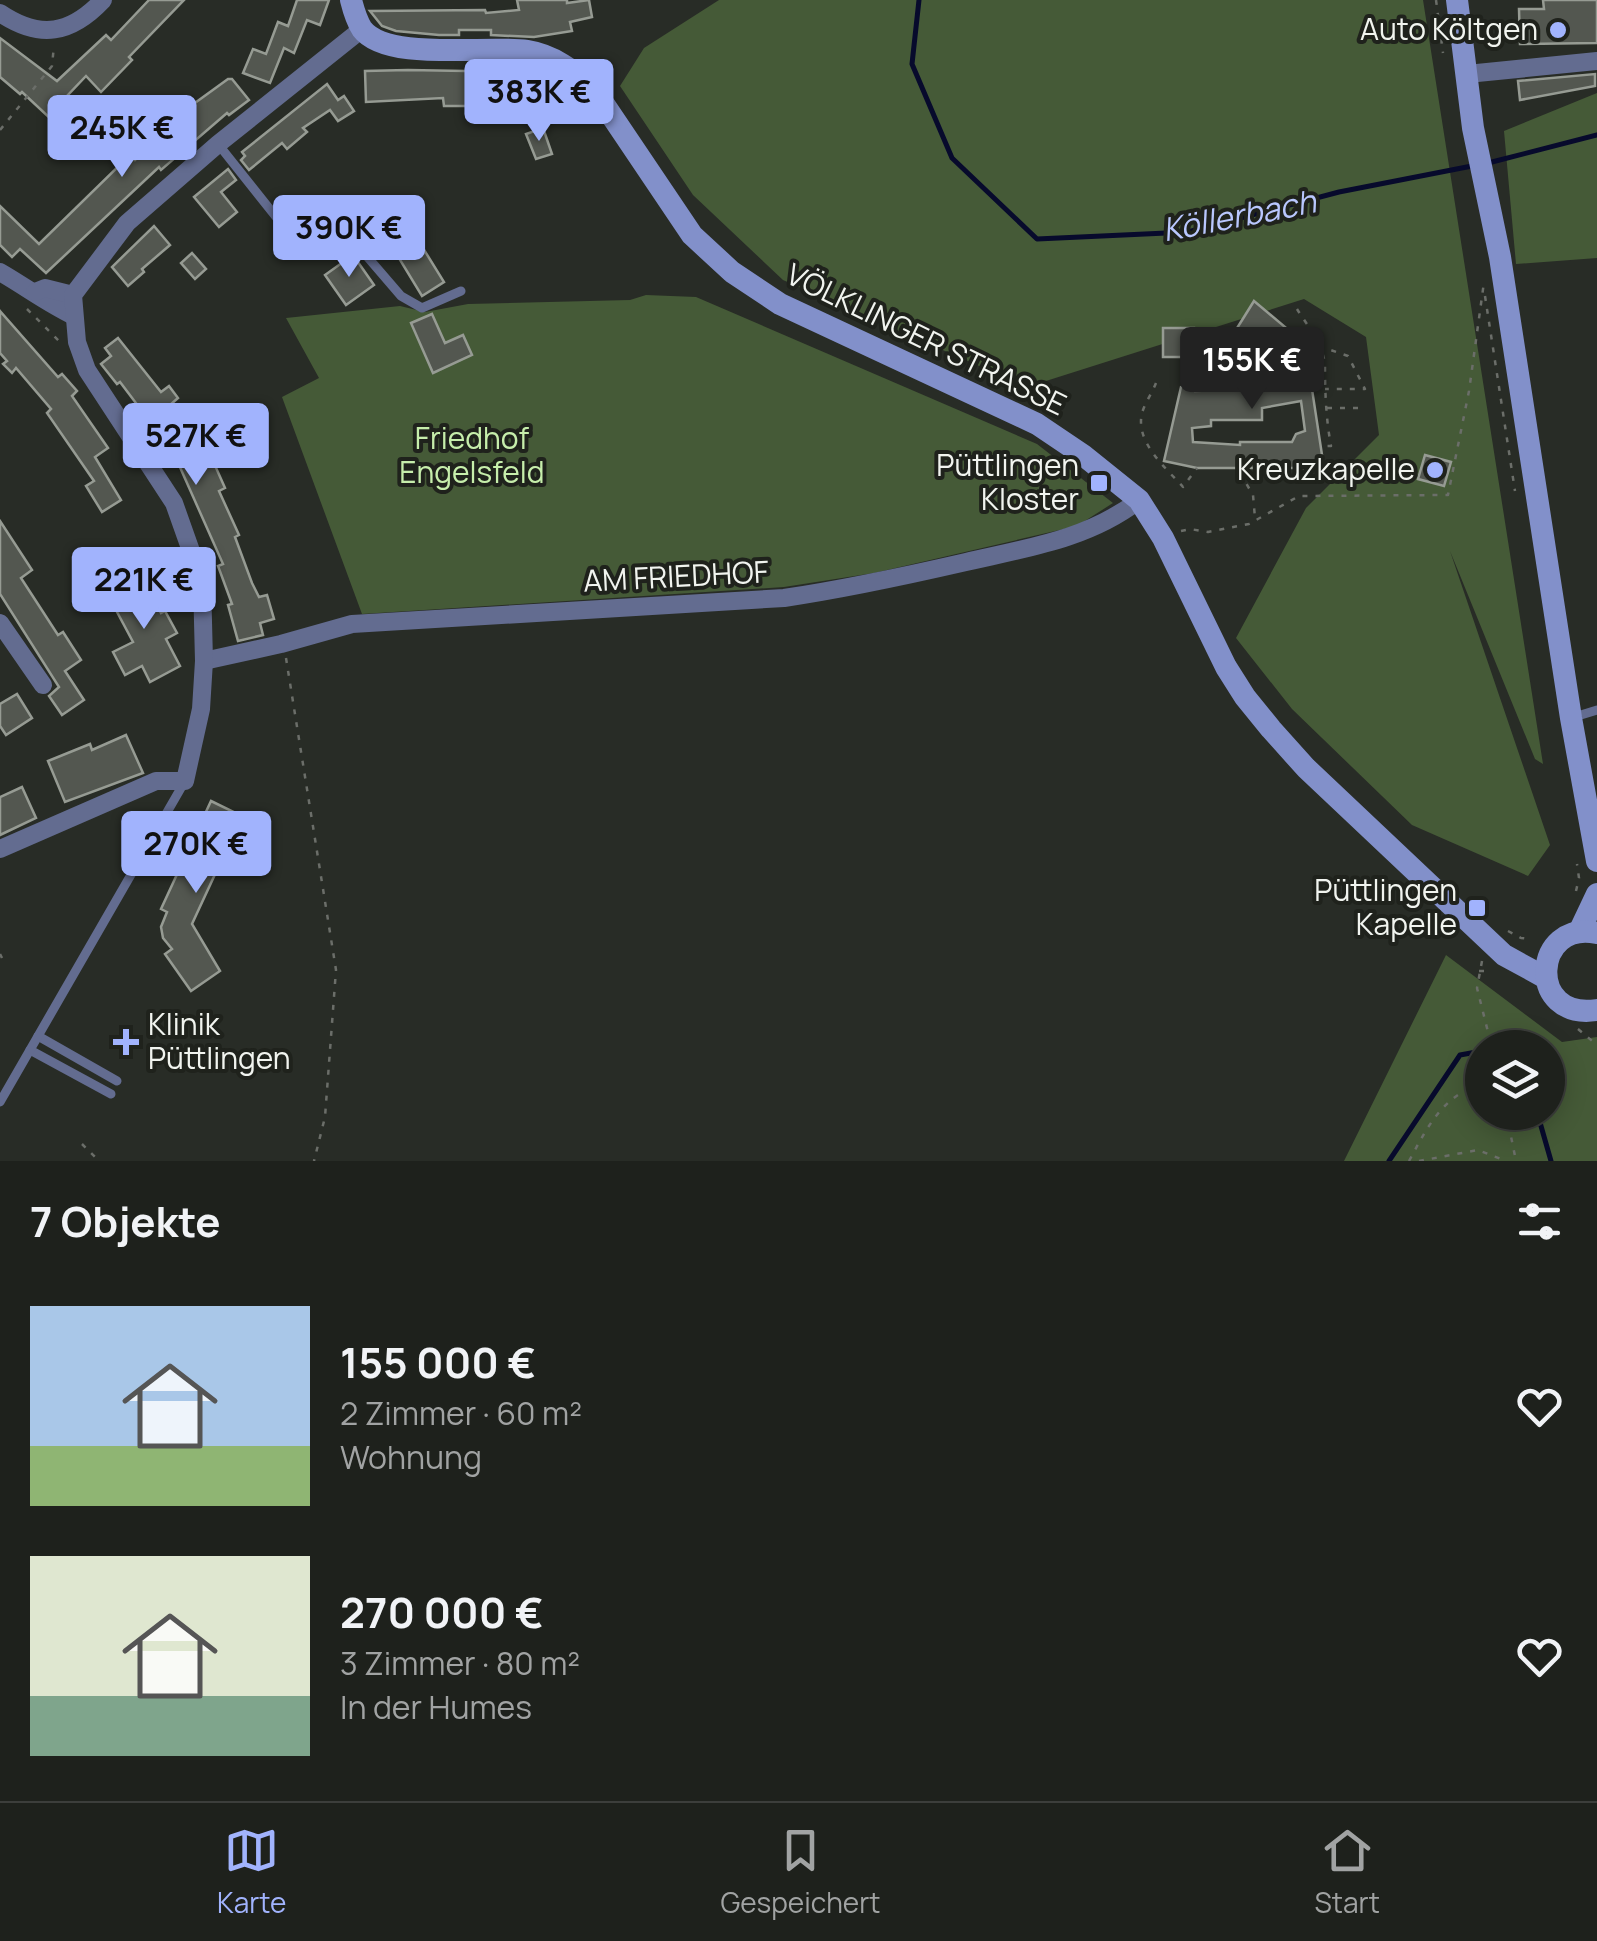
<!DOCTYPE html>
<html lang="de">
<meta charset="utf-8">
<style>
:root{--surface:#1e211c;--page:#2b2e29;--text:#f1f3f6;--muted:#a1a3a3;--line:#3c3e3b;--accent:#a1b3fd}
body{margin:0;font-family:Manrope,sans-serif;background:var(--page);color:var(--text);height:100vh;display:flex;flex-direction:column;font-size:38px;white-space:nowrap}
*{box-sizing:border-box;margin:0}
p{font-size:32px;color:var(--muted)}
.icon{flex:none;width:55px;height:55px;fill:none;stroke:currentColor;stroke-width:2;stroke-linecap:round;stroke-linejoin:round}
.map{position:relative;height:1161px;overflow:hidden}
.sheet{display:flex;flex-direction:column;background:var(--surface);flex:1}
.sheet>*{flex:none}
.tools{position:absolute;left:1465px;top:1030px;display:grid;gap:20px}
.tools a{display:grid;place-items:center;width:100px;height:100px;border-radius:50%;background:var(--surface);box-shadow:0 5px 25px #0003,0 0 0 2px var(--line);font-size:50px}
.price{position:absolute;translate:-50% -85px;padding:0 22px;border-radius:10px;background:var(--accent);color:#111;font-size:32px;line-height:65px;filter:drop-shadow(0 2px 5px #0008)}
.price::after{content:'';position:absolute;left:50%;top:60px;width:30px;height:22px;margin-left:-15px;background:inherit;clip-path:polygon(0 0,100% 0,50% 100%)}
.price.on{background:#222;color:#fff}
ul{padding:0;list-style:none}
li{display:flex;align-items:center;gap:30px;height:250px;padding:0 30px}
li span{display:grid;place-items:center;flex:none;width:280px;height:200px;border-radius:0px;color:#555}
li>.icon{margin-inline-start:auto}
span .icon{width:120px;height:120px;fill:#fffc;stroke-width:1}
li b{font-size:42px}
h2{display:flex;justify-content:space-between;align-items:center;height:120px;padding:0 30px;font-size:42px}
.menu{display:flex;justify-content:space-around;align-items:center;height:140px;border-top:2px solid var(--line);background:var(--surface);font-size:28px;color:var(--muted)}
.menu a{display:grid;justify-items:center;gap:5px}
.menu .on{color:var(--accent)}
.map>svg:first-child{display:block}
</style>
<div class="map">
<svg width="1597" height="1161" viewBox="0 0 1597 1161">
<rect width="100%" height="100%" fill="#282c26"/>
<g fill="#455a37" fill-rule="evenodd">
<path d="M 719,0 L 1423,0 L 1543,764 L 1535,759 L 1450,551 L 1550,845 L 1528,876 L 1412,825 L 1292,709 L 1236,638 L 1306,508 L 1379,435 L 1366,337 L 1304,299 L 1027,387 L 783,280 L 693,195 L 620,86 L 644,48 Z"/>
<path d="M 1597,93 L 1597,258 L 1516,264 L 1504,131 Z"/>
<path d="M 646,295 L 696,297 L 1037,444 L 1113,503 L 1077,526 L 874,573 L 784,587 L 362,614 L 282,397 L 319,378 L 286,318 L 400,306 L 425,312 L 468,304 L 630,300 Z"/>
<path d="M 1446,955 L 1562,1042 L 1597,1037 L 1597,1161 L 1344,1161 ZM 1482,1048 L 1548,1048 L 1548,1112 L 1482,1112 Z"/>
</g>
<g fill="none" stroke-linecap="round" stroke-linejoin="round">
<g stroke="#070a2c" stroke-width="5">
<path d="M 919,0 L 912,64 L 952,158 L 1037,239 L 1188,232 L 1339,192 L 1472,166"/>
<path d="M 1488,163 L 1597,135"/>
<path d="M 1537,1112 L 1551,1161"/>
<path d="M 1389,1161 L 1460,1055 L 1482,1051"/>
</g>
</g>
<g fill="#535750" stroke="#969b93" stroke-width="2.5" fill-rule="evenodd">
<path d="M 149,0 L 184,0 L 129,57 L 132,60 L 101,92 L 86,76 L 68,95 L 89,114 L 69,136 L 22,92 L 20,94 L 0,77 L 0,38 L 57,81 L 106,35 L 111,40 Z"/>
<path d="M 297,0 L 329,0 L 320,25 L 307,20 L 294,53 L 284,48 L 270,83 L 243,73 L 253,49 L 266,54 L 278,22 L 288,26 Z"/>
<path d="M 517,0 L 567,0 L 567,3 L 589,0 L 592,17 L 570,22 L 572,31 L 534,37 L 491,35 L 491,30 L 459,30 L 459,35 L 439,35 L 396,31 L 382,26 L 370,11 L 485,10 L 486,13 L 519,10 Z"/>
<path d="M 1543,0 L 1597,0 L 1597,43 L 1520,44 L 1519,9 L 1544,9 Z"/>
<path d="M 408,70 L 520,72 L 521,76 L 548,74 L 559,104 L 528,98 L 475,99 L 475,106 L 444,106 L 443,98 L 366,102 L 365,71 Z"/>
<path d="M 1595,74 L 1595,86 L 1520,100 L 1518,81 Z"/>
<path d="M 228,79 L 232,79 L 249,100 L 229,115 L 227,113 L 161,170 L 159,167 L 46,273 L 20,249 L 12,257 L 0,245 L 0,206 L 39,244 L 130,155 L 135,160 L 172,126 L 170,124 L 177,116 Z"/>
<path d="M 327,84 L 338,100 L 344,96 L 354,111 L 338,121 L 330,110 L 303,128 L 307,132 L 287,149 L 282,143 L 249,170 L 241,160 L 245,156 L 242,152 Z"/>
<path d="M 543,128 L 552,154 L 536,159 L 526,134 Z"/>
<path d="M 228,169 L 236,180 L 221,192 L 237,212 L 219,227 L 194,197 Z"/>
<path d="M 334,198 L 348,218 L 323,236 L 308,215 Z"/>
<path d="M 404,207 L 417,230 L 413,232 L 444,282 L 422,296 L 391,245 L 387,248 L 373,224 Z"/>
<path d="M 154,226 L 170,245 L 142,269 L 144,272 L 128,286 L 112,267 Z"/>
<path d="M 192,253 L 206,269 L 195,279 L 181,263 Z"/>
<path d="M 353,255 L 374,285 L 346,305 L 325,275 Z"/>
<path d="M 1254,301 L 1298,338 L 1308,363 L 1324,468 L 1197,468 L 1164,461 L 1181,387 L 1194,385 L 1195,391 L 1285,388 L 1269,352 L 1263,356 L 1234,333 ZM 1301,401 L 1305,431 L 1296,434 L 1292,442 L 1240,442 L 1240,445 L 1193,442 L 1192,428 L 1211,426 L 1211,420 L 1262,420 L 1262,408 Z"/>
<path d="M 0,311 L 58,377 L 62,374 L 77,391 L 72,396 L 108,448 L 95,457 L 121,500 L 102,512 L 86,486 L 94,481 L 47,413 L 51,409 L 16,368 L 12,373 L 3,364 L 7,361 L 0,353 Z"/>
<path d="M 432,314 L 445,343 L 463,335 L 472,355 L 433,373 L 411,323 Z"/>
<rect x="1163" y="328" width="31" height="29"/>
<path d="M 118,338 L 161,392 L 169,386 L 178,398 L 170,405 L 204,454 L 209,452 L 225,488 L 219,491 L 239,535 L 235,537 L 252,583 L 259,597 L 267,595 L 274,619 L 260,623 L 263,635 L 238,641 L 228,605 L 232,604 L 218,566 L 223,564 L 179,465 L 182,464 L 120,382 L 117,384 L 101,364 L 111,356 L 105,348 Z"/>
<path d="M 1425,455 L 1451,462 L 1444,486 L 1418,479 Z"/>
<path d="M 0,521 L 32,570 L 21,578 L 58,635 L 63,632 L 81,660 L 65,671 L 84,700 L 62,715 L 49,696 L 59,687 L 0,594 Z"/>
<path d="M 141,577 L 161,613 L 165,611 L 177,633 L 166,639 L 180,666 L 150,682 L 142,666 L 125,675 L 113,652 L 133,642 L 108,595 Z"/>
<path d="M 17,694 L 32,718 L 6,735 L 0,726 L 0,704 Z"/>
<path d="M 126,735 L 143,773 L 65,802 L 48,761 L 90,744 L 92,750 Z"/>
<path d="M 22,787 L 36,818 L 0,835 L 0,797 Z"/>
<path d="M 211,801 L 242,816 L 192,924 L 220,971 L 191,991 L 165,954 L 172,949 L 163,938 L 161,927 L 167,912 L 161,909 Z"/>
</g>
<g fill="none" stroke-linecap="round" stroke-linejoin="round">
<g stroke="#6b6e69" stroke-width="2.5" stroke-dasharray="5 8" stroke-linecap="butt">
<path d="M 1436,0 L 1443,53"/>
<path d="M 0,130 L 52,66 L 54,45"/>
<path d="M 1485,296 L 1515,491"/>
<path d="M 27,309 L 60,342"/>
<path d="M 1297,309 C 1307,325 1324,346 1325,366 C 1325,393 1326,419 1331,446 L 1323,446"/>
<path d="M 1319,346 L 1348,356 L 1365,389 L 1325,389"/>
<path d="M 1215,348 L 1223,348 L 1268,384"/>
<path d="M 1307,381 L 1321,378"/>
<path d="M 1234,382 L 1256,349"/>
<path d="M 1156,383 C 1152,393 1145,403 1142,413 C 1135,442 1165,467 1183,487 L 1197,468"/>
<path d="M 1327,408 L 1360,408"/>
<path d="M 1240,473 L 1253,495 L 1255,518"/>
<path d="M 1181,531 L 1190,529 L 1208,532 L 1249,524 L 1299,496 L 1448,495 L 1469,391 L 1484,282"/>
<path d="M 286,658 L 336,970 L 325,1117 L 314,1161"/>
<path d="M 1576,891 L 1579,878 L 1577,864"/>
<path d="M 1508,931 L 1521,938 L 1530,939"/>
<path d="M 0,954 L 2,958"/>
<path d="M 1482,961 L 1477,988 L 1492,1048"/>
<path d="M 1479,971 L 1492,971"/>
<path d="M 1578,1029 L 1597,1045"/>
<path d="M 1506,1112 L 1516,1161"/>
<path d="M 82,1144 L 99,1161"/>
<path d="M 1409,1161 C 1428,1126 1443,1095 1482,1084"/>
<path d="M 1419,1161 L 1478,1150 L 1506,1161"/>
</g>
<g stroke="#636c90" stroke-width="9">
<path d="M 218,144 L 300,247 L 319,253 L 345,242 L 358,246 L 401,296 L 422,308 L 461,291"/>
<path d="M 1571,718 L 1597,710"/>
<path d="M 38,1036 L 117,1081"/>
<path d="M 30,1050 L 111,1094"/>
<path d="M 0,1102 L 185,781"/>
</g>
<g stroke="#636c90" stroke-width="18">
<path d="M 0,13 C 40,40 71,34 103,0"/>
<path d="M 1467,74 L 1597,61"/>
<path d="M 0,272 C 26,287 47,303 74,316"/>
<path d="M 35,292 L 45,288 L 73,295"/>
<path d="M 0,623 L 43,685"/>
<path d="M 204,661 L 281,644 L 352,624 L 784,598 C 845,589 905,576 966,562 C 1027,548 1089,539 1139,500"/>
<path d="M 0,849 L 156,781 L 185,781 L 201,709 L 204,661 L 202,582 L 174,503 L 87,370 L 77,342 L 73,295 L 127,223 L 218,144 L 362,29"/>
</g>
<g stroke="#8290ca" stroke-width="22">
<path d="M 351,0 C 353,8 357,21 362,29 C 387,62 487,45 527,51 C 553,55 574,71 593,88 L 692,235 L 732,272 L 780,304 L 1037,424 L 1083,455 L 1139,500 L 1163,538 L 1226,667 L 1245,697 L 1271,729 L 1306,768 L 1504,955 L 1546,978"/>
<path d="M 1457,0 L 1473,128 L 1500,257 L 1571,718 L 1597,861"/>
<path d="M 1579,932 L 1597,894"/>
<path d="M 1597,933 C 1533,919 1526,1021 1597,1010"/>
</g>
</g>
<g fill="#a1b3fd" stroke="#1f221c" stroke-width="4">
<circle cx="1558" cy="30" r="10"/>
<circle cx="1435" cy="470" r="10"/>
<rect x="1089" y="473" width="20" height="20" rx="5"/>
<rect x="1467" y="898" width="20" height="20" rx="5"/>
<path d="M121 1027h10v10h10v10h-10v10h-10v-10h-10v-10h10z"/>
</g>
<g text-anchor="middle" stroke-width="8" stroke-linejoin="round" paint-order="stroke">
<g font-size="30" fill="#f1f4ef" stroke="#1f221c" text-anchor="end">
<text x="1538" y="40">Auto Költgen</text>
<text x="1079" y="476">Püttlingen<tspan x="1079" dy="34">Kloster</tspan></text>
<text x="1415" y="480">Kreuzkapelle</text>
<text x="1457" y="901">Püttlingen<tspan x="1457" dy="34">Kapelle</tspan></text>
<text x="148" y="1035" text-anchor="start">Klinik<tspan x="148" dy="34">Püttlingen</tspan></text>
</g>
<g font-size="30" fill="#f1f4ef" stroke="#1f221c">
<text transform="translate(926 340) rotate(26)" y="10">VÖLKLINGER STRASSE</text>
<text transform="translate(676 577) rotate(-3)" y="10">AM FRIEDHOF</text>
</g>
<g font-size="30" fill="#c6eeab" stroke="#1f221c">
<text x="472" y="449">Friedhof<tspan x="472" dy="34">Engelsfeld</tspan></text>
</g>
<g font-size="32" font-style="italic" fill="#b9c7fe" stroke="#1f221c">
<text transform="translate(1239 216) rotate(-11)" y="11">Köllerbach</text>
</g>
</g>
</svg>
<div class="tools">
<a><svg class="icon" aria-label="layers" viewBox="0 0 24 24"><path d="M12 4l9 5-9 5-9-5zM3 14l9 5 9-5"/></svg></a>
</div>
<b class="price" style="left:539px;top:144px">383K €</b>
<b class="price" style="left:122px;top:180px">245K €</b>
<b class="price" style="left:349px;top:280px">390K €</b>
<b class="price on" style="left:1252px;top:412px">155K €</b>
<b class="price" style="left:196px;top:488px">527K €</b>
<b class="price" style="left:144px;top:632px">221K €</b>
<b class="price" style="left:196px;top:896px">270K €</b>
</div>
<section class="sheet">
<h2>7 Objekte<svg class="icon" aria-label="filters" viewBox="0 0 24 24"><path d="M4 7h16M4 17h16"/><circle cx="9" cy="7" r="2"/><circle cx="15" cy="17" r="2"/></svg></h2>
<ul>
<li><span style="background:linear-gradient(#a9c7e8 70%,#8fb573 0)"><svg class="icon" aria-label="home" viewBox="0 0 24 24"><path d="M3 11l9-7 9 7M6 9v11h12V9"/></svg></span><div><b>155 000 €</b><p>2 Zimmer · 60 m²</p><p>Wohnung</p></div><svg class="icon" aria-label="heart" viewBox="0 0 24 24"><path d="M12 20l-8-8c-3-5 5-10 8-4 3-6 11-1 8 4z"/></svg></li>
<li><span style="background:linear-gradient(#dfe7d0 70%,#7fa58c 0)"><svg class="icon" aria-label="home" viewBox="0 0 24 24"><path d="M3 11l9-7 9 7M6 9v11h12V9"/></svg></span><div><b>270 000 €</b><p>3 Zimmer · 80 m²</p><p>In der Humes</p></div><svg class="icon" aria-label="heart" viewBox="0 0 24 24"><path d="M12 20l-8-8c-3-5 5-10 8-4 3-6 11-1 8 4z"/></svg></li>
</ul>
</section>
<nav class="menu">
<a class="on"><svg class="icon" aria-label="map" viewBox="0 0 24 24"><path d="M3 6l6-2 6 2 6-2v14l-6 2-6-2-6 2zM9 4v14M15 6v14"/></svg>Karte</a>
<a><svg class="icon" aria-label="saved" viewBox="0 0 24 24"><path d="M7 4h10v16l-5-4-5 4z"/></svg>Gespeichert</a>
<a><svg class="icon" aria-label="home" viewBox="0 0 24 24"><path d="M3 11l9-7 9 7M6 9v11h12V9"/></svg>Start</a>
</nav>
